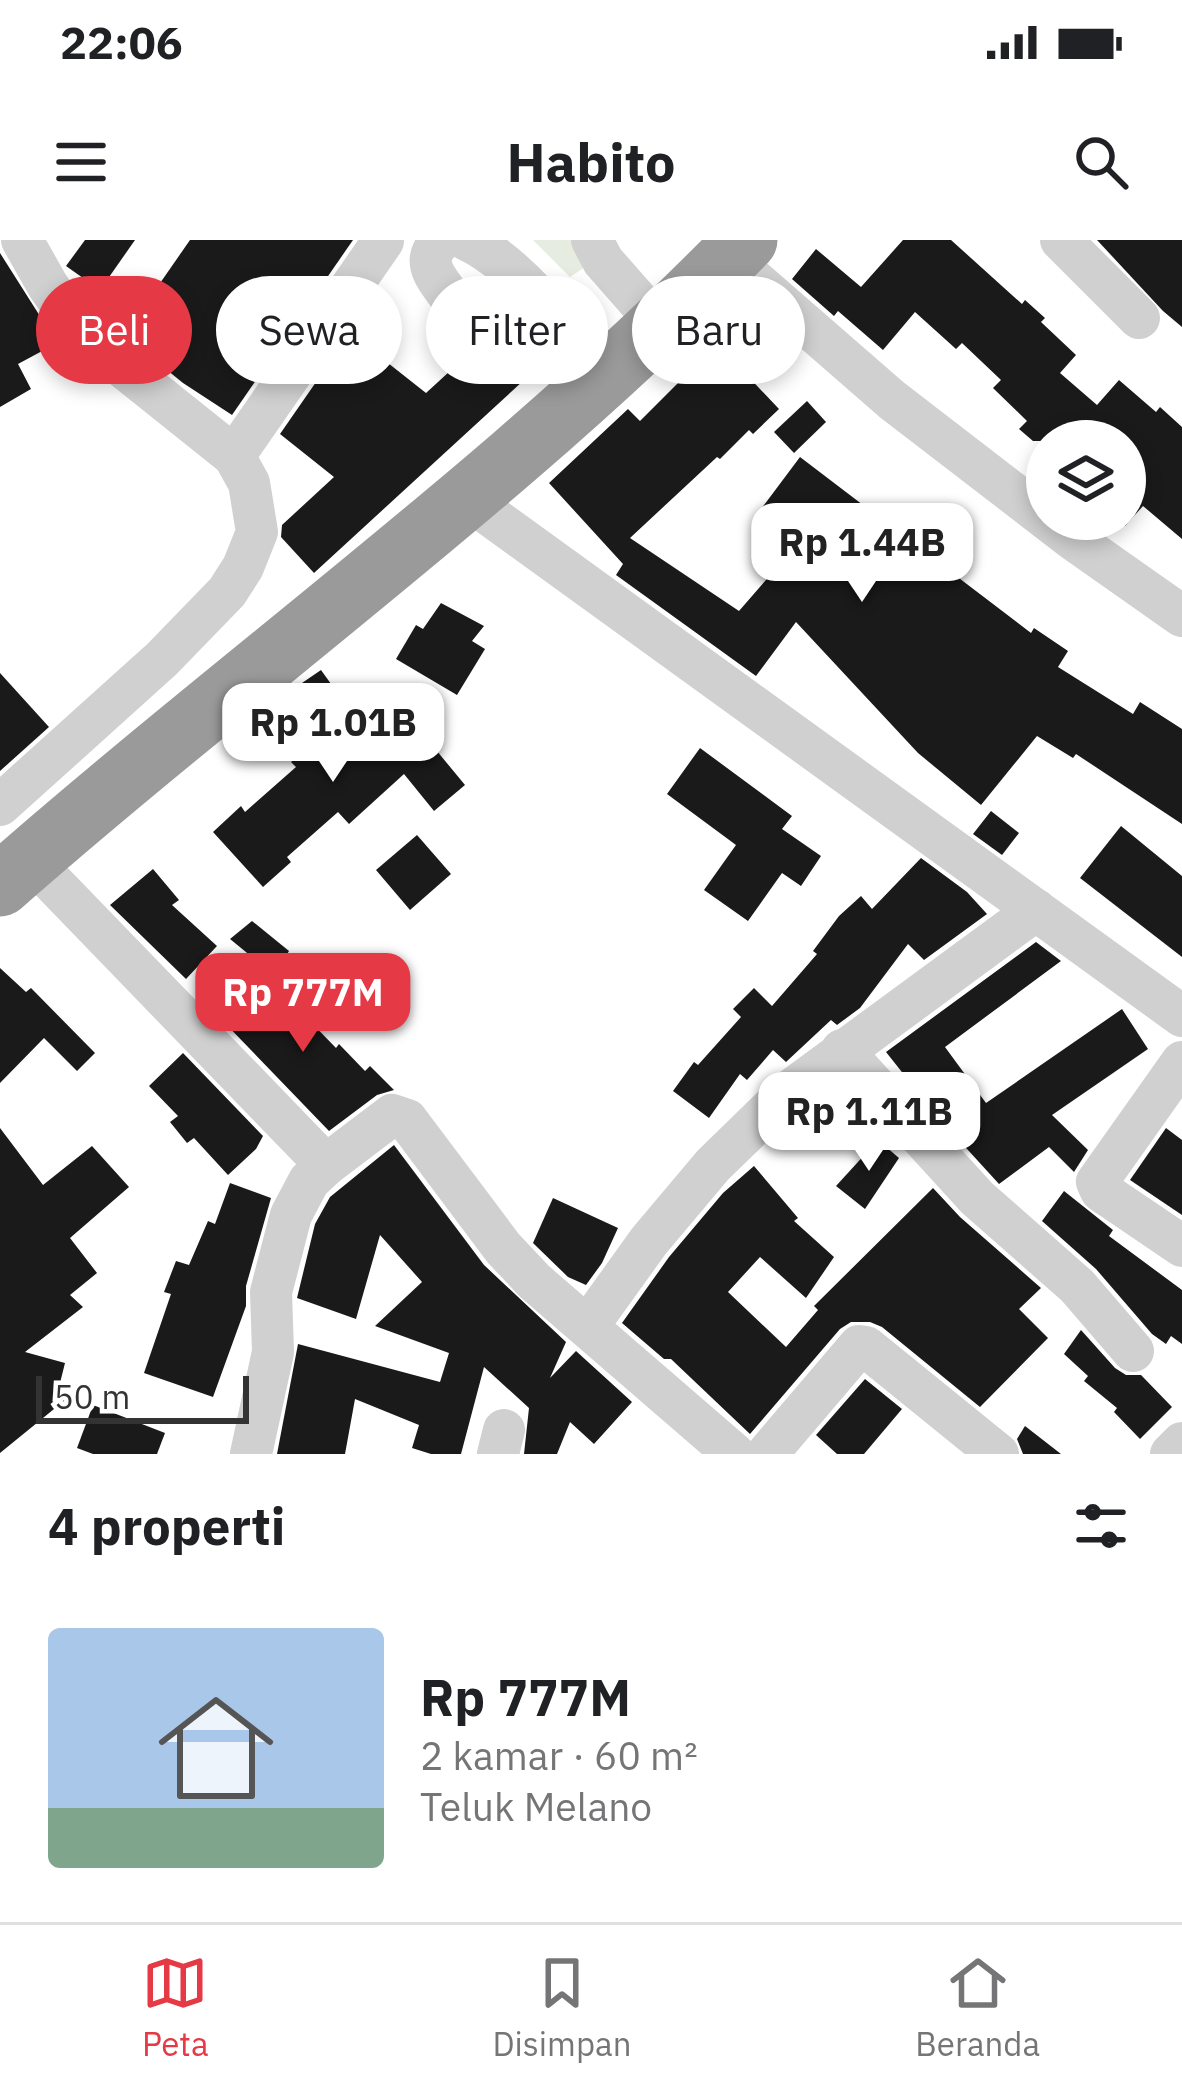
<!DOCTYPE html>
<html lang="id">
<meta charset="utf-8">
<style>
:root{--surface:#fff;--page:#f6f6f6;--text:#202124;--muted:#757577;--line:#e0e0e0;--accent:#e63946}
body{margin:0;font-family:"IBM Plex Sans",sans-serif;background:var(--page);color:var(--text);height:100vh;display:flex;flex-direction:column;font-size:45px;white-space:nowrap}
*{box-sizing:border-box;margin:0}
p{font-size:39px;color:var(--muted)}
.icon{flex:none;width:66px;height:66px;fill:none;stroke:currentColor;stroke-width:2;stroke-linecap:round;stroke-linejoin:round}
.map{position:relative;height:1214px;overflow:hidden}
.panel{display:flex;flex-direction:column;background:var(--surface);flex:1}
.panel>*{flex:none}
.hud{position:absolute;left:36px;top:36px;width:1110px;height:108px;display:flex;gap:24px}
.controls{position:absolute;left:1026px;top:180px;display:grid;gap:24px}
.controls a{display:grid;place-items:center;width:120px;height:120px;border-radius:50%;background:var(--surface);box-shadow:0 6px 18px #0003;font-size:60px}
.scale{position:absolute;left:36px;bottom:30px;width:213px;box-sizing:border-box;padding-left:12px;border:6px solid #333;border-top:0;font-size:33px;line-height:42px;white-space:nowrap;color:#333;-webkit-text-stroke:9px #fff;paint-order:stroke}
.price{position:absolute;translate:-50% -102px;padding:0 27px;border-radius:24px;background:#fff;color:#222;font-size:39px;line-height:78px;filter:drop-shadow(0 3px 6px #0008)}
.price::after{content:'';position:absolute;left:50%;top:72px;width:36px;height:27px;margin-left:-18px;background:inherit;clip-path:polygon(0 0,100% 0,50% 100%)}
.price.on{background:var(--accent);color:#fff}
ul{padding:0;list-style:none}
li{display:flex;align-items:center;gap:36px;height:300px;padding:0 48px}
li+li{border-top:3px solid var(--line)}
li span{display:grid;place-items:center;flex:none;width:336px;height:240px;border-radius:12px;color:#555}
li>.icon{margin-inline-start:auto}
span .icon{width:144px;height:144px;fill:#fffc;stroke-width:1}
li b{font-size:51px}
h2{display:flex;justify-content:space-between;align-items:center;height:144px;padding:0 48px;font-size:51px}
.pill{padding:0 42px;border-radius:54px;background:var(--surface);box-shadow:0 6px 18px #0003;font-size:42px;line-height:108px}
.pill.on{background:var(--accent);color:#fff}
.status{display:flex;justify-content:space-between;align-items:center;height:84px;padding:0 60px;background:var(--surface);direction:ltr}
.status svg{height:33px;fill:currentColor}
header{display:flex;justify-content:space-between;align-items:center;height:156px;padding:0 48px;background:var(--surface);font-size:54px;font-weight:800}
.tab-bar{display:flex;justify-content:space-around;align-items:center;height:168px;border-top:3px solid var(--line);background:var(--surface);font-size:33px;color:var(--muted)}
.tab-bar a{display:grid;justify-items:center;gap:6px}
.tab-bar .on{color:var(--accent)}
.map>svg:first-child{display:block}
</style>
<div class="status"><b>22:06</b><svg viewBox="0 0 49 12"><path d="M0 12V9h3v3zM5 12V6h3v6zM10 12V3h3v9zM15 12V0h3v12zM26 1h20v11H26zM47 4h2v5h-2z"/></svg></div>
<header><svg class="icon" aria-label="menu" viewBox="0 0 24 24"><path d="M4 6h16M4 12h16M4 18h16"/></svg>Habito<svg class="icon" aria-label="search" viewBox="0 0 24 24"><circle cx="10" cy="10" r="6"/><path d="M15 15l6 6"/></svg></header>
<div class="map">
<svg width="1182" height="1214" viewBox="0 0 1182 1214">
<rect width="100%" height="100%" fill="#fff"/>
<path fill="#e6ecdf" d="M 533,0 L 583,0 L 591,23 L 570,37 Z"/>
<g fill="#1a1a1a">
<path d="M 85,0 L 135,0 L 100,50 L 66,26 Z"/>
<path d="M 190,0 L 353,0 L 232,175 L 183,143 L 124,95 Z"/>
<path d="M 903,0 L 951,0 L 1022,64 L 1025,60 L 1045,78 L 1041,82 L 1076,115 L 1060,133 L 1097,165 L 1119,140 L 1156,172 L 1160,167 L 1182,187 L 1182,299 L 1143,266 L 1125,286 L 1125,201 L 1033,201 L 1019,189 L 1027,181 L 993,148 L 1001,140 L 962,103 L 956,109 L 915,72 L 883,110 L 838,71 L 834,76 L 792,39 L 816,9 L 861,47 Z"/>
<path d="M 1097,0 L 1182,0 L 1182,87 L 1163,71 Z"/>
<path d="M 0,13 L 57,103 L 18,124 L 31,149 L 0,167 Z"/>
<path d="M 510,76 L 548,118 L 314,333 L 281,297 L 282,285 L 334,237 L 280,194 L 350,93 L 426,153 Z"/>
<path d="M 724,111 L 779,169 L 753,194 L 749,190 L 720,219 L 717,217 L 630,298 L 739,371 L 798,303 L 758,273 L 800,217 L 1031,393 L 1034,388 L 1068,411 L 1058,427 L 1133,474 L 1140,462 L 1182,489 L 1182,584 L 1076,514 L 1073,518 L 1037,496 L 981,565 L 918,513 L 796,382 L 756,436 L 616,335 L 623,324 L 549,243 L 628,169 L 640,181 L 685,136 L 691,142 Z"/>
<path d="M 807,161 L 826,182 L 794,213 L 774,192 Z"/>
<path d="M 441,363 L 484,386 L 472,401 L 485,409 L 457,455 L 396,419 L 416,385 L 423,389 Z"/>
<path d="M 321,430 L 374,504 L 408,476 L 465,545 L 434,571 L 404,534 L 349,584 L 338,572 L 287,617 L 291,622 L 263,647 L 213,592 L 241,566 L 245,572 L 296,527 L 291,522 L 332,485 L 302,443 Z"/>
<path d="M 0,433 L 49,487 L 0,531 Z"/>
<path d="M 700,508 L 792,576 L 782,589 L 821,616 L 801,646 L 782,633 L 748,681 L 704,650 L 736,605 L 667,554 Z"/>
<path d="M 991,571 L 1019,593 L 1002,615 L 973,594 Z"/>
<path d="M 1121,586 L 1182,636 L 1182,717 L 1080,638 Z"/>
<path d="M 417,595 L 451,634 L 410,670 L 376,630 Z"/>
<path d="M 921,618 L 967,652 L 987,674 L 924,720 L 908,704 L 860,768 L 837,785 L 831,780 L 786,822 L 773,810 L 747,840 L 740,834 L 709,878 L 673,851 L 694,822 L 698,825 L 741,777 L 733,769 L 754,748 L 772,766 L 817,714 L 813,711 L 839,676 L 861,656 L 872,669 Z"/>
<path d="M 153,629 L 179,660 L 172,665 L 217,706 L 186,739 L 110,665 Z"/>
<path d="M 252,681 L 289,711 L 274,735 L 230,699 Z"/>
<path d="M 1036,702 L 1061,721 L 945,807 L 986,863 L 1122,769 L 1148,809 L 1052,875 L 1088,910 L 1074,932 L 1049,907 L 999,944 L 936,875 L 886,812 Z"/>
<path d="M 0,728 L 26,752 L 31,748 L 95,813 L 77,831 L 44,798 L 0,843 Z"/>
<path d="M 265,735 L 336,808 L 339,804 L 365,831 L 370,826 L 394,850 L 377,855 L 329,891 L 221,779 Z"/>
<path d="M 183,813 L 263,896 L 256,909 L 228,935 L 194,898 L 187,903 L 170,882 L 178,876 L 149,846 Z"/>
<path d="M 0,888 L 43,945 L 92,906 L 129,947 L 70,998 L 97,1033 L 70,1055 L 83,1067 L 25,1112 L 65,1123 L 58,1151 L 70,1156 L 0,1213 Z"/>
<path d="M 1166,888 L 1182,900 L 1182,975 L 1130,940 Z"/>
<path d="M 878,900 L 899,918 L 865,969 L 836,946 Z"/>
<path d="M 394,905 L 484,1025 L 566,1102 L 550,1138 L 576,1111 L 632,1162 L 594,1204 L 570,1182 L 557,1214 L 524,1214 L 529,1168 L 484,1127 L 461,1214 L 431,1214 L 412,1208 L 419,1185 L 355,1159 L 345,1214 L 277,1214 L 298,1104 L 440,1142 L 449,1113 L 375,1086 L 422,1042 L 380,995 L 356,1079 L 297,1058 L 315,984 L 330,957 Z"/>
<path d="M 754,926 L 798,978 L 794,981 L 834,1017 L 806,1058 L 760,1017 L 728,1052 L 786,1107 L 818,1070 L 814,1066 L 933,948 L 960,977 L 1041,1048 L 1019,1069 L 1048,1098 L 980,1167 L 882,1087 L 870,1082 L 851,1082 L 840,1089 L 750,1194 L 671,1119 L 664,1119 L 622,1083 L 669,1017 L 723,953 Z"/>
<path d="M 230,943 L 271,958 L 246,1046 L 246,1066 L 213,1157 L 144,1133 L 171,1054 L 164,1052 L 176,1021 L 189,1025 L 208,981 L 215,984 Z"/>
<path d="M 1064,951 L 1113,990 L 1109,996 L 1182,1050 L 1182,1104 L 1171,1096 L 1166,1104 L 1152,1094 L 1096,1029 L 1042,981 Z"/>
<path d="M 553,958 L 618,988 L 602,1023 L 586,1045 L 568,1037 L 533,1003 Z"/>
<path d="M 1081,1090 L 1115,1128 L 1126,1135 L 1141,1135 L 1172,1167 L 1140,1199 L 1114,1172 L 1117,1168 L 1084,1141 L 1088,1136 L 1064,1114 Z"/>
<path d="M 865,1139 L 902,1169 L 864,1214 L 837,1214 L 816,1195 Z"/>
<path d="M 93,1165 L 165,1193 L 157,1214 L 93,1214 L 77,1208 Z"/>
<path d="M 1025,1186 L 1061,1214 L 1023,1214 L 1017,1199 Z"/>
</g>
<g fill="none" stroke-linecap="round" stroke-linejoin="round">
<g stroke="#d0d0d0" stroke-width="42">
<path d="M 442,0 C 421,19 433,34 447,53"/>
<path d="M 467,0 C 516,22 571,94 605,136"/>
<path d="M 592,0 L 603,21 L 661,87"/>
<path d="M 1061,0 L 1139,78"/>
<path d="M 729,18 L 892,160 L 1074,300 L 1182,376"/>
<path d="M 234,216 L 383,1"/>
<path d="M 466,258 L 1182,776"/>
<path d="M 0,565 L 162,419 L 227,352 L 243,327 L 257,292 L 249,243 L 234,216 L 84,96 L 48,46 L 22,0"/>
<path d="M 30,619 L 326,925 L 392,875 L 407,880 L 503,1008 L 534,1041 L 734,1214"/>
<path d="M 842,810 L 977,958 L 1077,1046 L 1133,1111"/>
<path d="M 1182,822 L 1097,942 L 1101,951 L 1182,1006"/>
<path d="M 588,1086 L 649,1001 L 713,925 L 787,853 L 1036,670"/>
<path d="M 251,1214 L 273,1112 L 271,1052 L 291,975 L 309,941 L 326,925"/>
<path d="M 498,1214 L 504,1190"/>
<path d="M 767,1214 L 859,1106 L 866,1107 L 998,1214"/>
<path d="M 1171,1214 L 1182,1203"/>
</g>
<path stroke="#9a9a9a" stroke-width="63" d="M 0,645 C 247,428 517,236 746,0"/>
</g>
</svg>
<div class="controls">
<a><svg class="icon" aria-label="layers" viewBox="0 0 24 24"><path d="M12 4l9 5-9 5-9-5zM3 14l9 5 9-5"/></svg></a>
</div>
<div class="scale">50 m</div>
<b class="price" style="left:862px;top:365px">Rp 1.44B</b>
<b class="price" style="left:333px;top:545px">Rp 1.01B</b>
<b class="price on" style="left:303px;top:815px">Rp 777M</b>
<b class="price" style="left:869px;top:934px">Rp 1.11B</b>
<div class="hud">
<a class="pill on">Beli</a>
<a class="pill">Sewa</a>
<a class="pill">Filter</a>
<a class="pill">Baru</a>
</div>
</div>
<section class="panel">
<h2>4 properti<svg class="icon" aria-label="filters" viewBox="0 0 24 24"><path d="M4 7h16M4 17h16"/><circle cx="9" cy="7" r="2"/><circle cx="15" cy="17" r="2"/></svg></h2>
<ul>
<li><span style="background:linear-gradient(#a9c7e8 75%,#7fa58c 0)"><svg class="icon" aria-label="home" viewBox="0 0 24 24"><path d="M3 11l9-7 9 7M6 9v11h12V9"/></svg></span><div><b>Rp 777M</b><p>2 kamar · 60 m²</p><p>Teluk Melano</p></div></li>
</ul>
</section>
<nav class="tab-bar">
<a class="on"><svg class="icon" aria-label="map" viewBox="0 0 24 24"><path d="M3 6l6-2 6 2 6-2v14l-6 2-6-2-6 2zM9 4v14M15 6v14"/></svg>Peta</a>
<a><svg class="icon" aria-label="saved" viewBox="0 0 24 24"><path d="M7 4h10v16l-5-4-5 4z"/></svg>Disimpan</a>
<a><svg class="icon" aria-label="home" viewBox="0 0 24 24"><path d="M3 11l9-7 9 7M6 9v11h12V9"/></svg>Beranda</a>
</nav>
